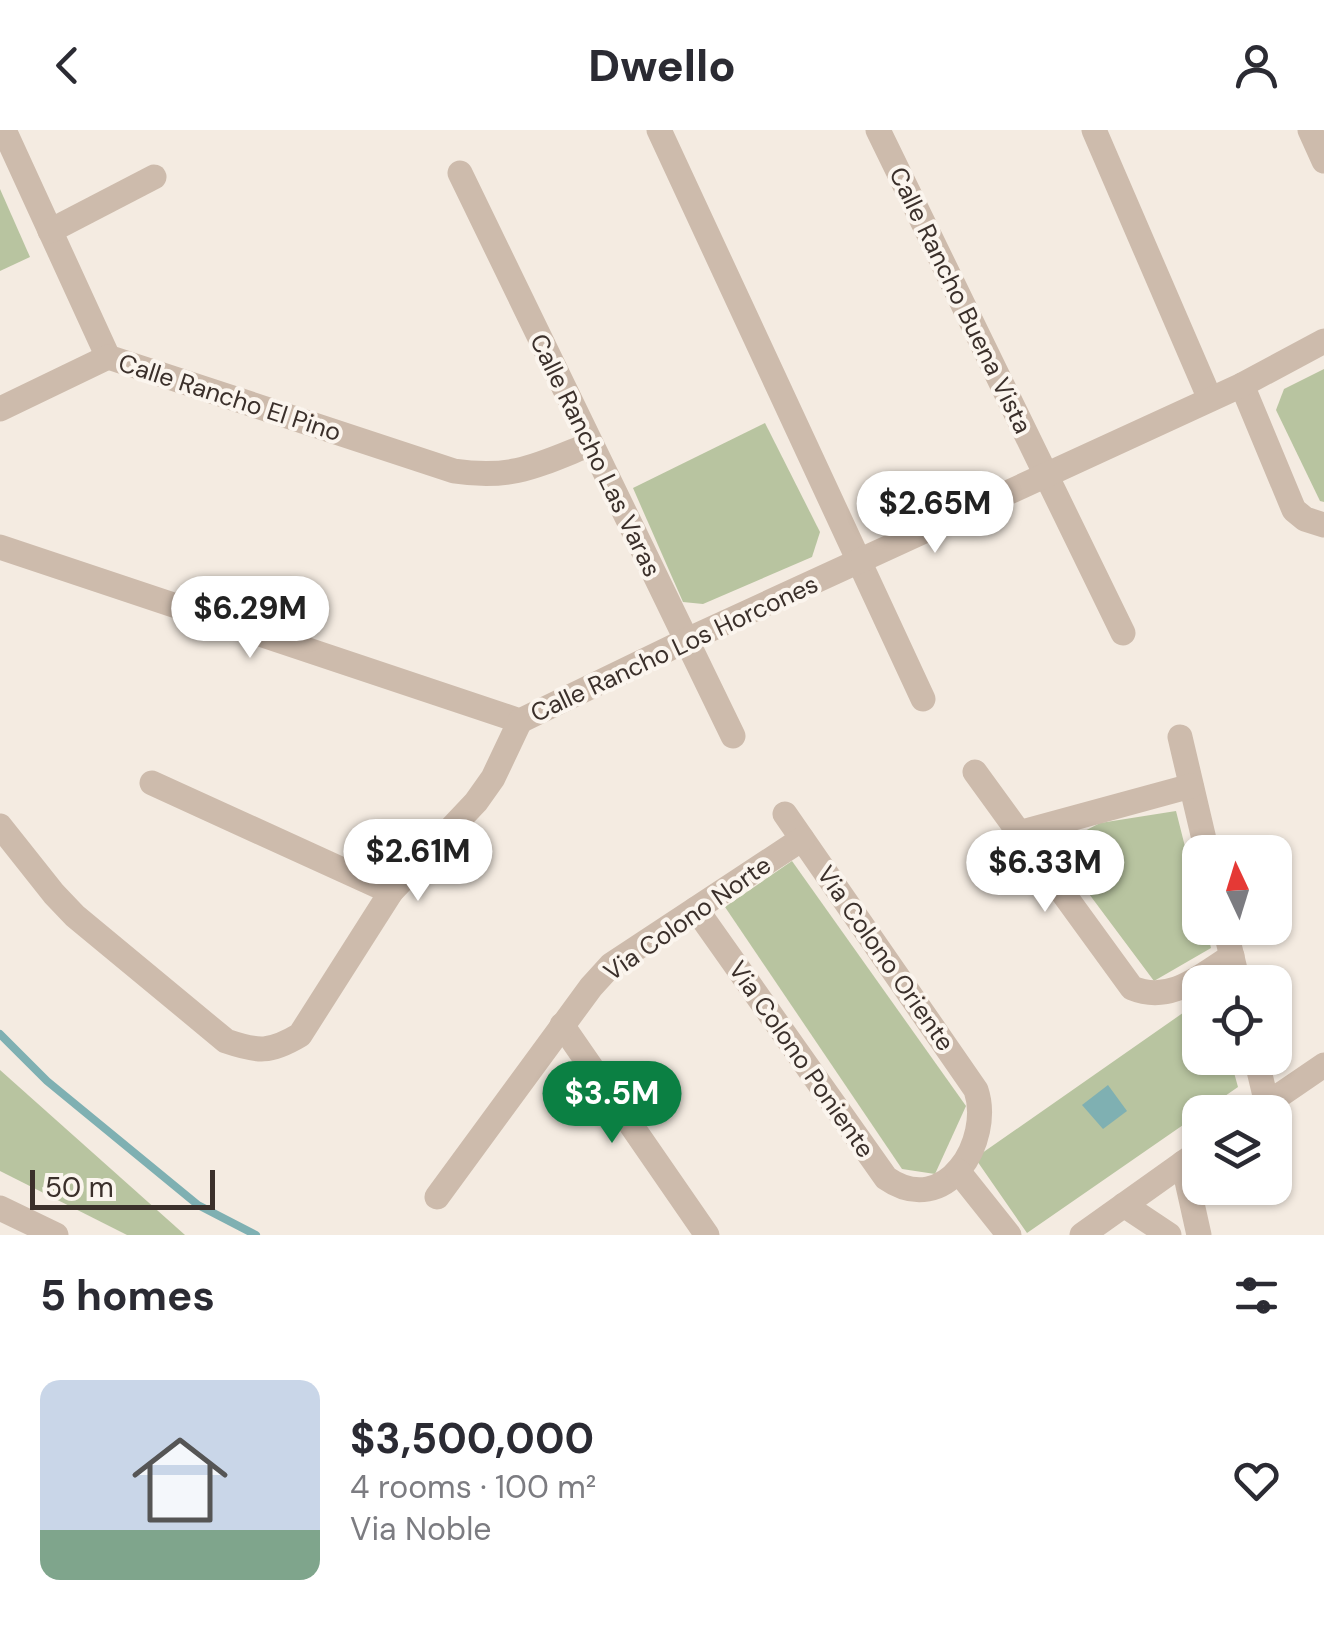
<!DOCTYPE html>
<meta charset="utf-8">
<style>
:root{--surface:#fff;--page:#f7f7f7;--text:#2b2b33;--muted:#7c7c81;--accent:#0b8043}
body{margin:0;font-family:"DM Sans",sans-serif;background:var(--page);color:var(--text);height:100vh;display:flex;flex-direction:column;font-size:38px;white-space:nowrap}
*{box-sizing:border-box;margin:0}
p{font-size:32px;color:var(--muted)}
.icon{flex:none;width:55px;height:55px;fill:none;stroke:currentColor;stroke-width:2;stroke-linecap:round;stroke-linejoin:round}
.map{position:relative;height:1105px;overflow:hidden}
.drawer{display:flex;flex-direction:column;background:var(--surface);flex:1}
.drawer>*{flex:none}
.needle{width:65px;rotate:356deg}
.fabs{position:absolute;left:1182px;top:705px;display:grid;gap:20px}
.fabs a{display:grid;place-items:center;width:110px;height:110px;border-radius:20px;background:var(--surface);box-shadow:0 2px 8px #0004;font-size:50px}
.scale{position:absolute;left:30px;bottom:25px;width:185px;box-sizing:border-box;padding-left:10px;border:5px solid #3b302b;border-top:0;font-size:28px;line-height:35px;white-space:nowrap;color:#3b302b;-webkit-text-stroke:8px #fbf5ee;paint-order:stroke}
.price{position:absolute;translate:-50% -85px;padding:0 22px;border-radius:35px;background:#fff;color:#222;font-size:32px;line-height:65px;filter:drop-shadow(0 2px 5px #0008)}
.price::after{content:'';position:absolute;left:50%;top:60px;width:30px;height:22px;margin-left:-15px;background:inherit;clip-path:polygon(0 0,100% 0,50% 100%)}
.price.current{background:var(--accent);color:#fff}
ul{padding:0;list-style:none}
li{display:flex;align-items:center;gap:30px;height:250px;padding:0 40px}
li span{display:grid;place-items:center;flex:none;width:280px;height:200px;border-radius:20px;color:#555}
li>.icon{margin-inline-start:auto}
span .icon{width:120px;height:120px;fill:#fffc;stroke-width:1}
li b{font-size:42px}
h2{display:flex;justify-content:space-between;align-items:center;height:120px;padding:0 40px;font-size:42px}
header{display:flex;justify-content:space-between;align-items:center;height:130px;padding:0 40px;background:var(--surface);font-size:45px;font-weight:800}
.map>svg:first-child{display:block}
</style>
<header><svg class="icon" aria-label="back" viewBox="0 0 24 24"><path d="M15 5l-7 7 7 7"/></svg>Dwello<svg class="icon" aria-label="person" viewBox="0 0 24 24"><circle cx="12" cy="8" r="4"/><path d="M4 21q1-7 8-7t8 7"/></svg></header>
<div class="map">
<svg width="1324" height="1105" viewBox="0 0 1324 1105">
<rect width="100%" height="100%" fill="#f4ebe1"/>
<g fill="#b8c4a0">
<path d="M 0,59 L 30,127 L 0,141 Z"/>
<path d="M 1324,239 L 1324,372 L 1320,371 L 1276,280 L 1284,259 Z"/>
<path d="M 765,293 L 820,402 L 812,427 L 703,474 L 683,472 L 633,358 Z"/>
<path d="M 1176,681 L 1200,776 L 1200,798 L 1206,798 L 1211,818 L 1154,851 L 1054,717 L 1100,693 Z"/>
<path d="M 792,731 L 966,976 L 935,1044 L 902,1039 L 725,777 Z"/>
<path d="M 1200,871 L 1200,928 L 1230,928 L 1238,957 L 1027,1103 L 975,1028 Z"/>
<path d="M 0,940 L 185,1105 L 127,1105 L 0,1041 Z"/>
</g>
<path fill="#7fb0b2" d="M 1108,955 L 1127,981 L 1103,999 L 1082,975 Z"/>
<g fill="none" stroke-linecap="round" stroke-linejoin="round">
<path stroke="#7fb0b2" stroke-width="8" d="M 0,904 L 47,951 L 198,1075 L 256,1105"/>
<g stroke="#cdbbac" stroke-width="25">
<path d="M 4,0 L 108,227 L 454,341 C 513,350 538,335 591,314"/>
<path d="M 659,0 L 923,569"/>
<path d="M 878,0 L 1123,503"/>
<path d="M 1094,0 L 1210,269"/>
<path d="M 1310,0 L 1324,31"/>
<path d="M 460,43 L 733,606"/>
<path d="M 50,101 L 154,47"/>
<path d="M 1242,255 L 1294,380 L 1305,389 L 1324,395"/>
<path d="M 0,279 L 108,227"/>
<path d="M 0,417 L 520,591 L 685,511 L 1242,255 L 1324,211"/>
<path d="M 1180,607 L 1207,722"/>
<path d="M 975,642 L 1132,858 C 1171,874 1200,846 1232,826"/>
<path d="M 152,653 L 391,762"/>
<path d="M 0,696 L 54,764 L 75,786 L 226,911 C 258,922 270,923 300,905 L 391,762 L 476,672 L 493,648 L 520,591"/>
<path d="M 1019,703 L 1191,656"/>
<path d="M 696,779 L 886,1048 C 946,1090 993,1010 976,960 L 785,684"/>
<path d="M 1225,798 L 1238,852"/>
<path d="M 562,895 L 707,1105"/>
<path d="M 1256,928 L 1267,974"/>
<path d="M 1255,982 L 1324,935"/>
<path d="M 1183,1033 L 1199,1105"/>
<path d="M 958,1041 L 1009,1105"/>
<path d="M 437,1067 L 591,857 L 611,835 L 802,709"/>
<path d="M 1124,1075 L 1169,1105"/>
<path d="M 0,1078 L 56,1105"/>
<path d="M 1082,1105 L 1200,1021"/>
</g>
</g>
<g text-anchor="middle" stroke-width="8" stroke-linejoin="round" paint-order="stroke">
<g font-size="25" fill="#3b302b" stroke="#fbf5ee">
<text transform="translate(961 170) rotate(64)" y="9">Calle Rancho Buena Vista</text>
<text transform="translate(230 267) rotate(18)" y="9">Calle Rancho El Pino</text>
<text transform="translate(596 325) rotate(64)" y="9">Calle Rancho Las Varas</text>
<text transform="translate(674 518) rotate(-25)" y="9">Calle Rancho Los Horcones</text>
<text transform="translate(687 788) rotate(-35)" y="9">Via Colono Norte</text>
<text transform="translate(886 828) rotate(55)" y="9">Via Colono Oriente</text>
<text transform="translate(802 929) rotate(55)" y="9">Via Colono Poniente</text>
</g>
</g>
</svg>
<div class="fabs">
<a><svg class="needle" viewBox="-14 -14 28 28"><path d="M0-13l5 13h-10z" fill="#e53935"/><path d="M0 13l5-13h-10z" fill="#7c7c81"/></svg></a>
<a><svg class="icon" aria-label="locate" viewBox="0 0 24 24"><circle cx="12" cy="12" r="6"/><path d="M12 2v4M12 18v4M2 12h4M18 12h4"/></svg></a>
<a><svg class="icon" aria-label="layers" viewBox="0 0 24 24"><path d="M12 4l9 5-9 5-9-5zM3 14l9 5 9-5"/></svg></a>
</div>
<div class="scale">50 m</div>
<b class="price" style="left:935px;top:426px">$2.65M</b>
<b class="price" style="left:250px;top:531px">$6.29M</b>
<b class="price" style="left:418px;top:774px">$2.61M</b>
<b class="price" style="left:1045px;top:785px">$6.33M</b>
<b class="price current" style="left:612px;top:1016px">$3.5M</b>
</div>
<section class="drawer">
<h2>5 homes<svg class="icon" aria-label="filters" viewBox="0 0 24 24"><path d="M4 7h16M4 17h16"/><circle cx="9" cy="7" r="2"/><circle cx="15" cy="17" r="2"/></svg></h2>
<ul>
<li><span style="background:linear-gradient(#c9d6e8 75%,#7fa58c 0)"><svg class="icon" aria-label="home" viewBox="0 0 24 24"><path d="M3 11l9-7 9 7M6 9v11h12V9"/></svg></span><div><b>$3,500,000</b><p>4 rooms · 100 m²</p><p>Via Noble</p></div><svg class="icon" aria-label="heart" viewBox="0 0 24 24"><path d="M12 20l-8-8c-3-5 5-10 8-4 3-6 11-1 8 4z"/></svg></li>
</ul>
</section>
